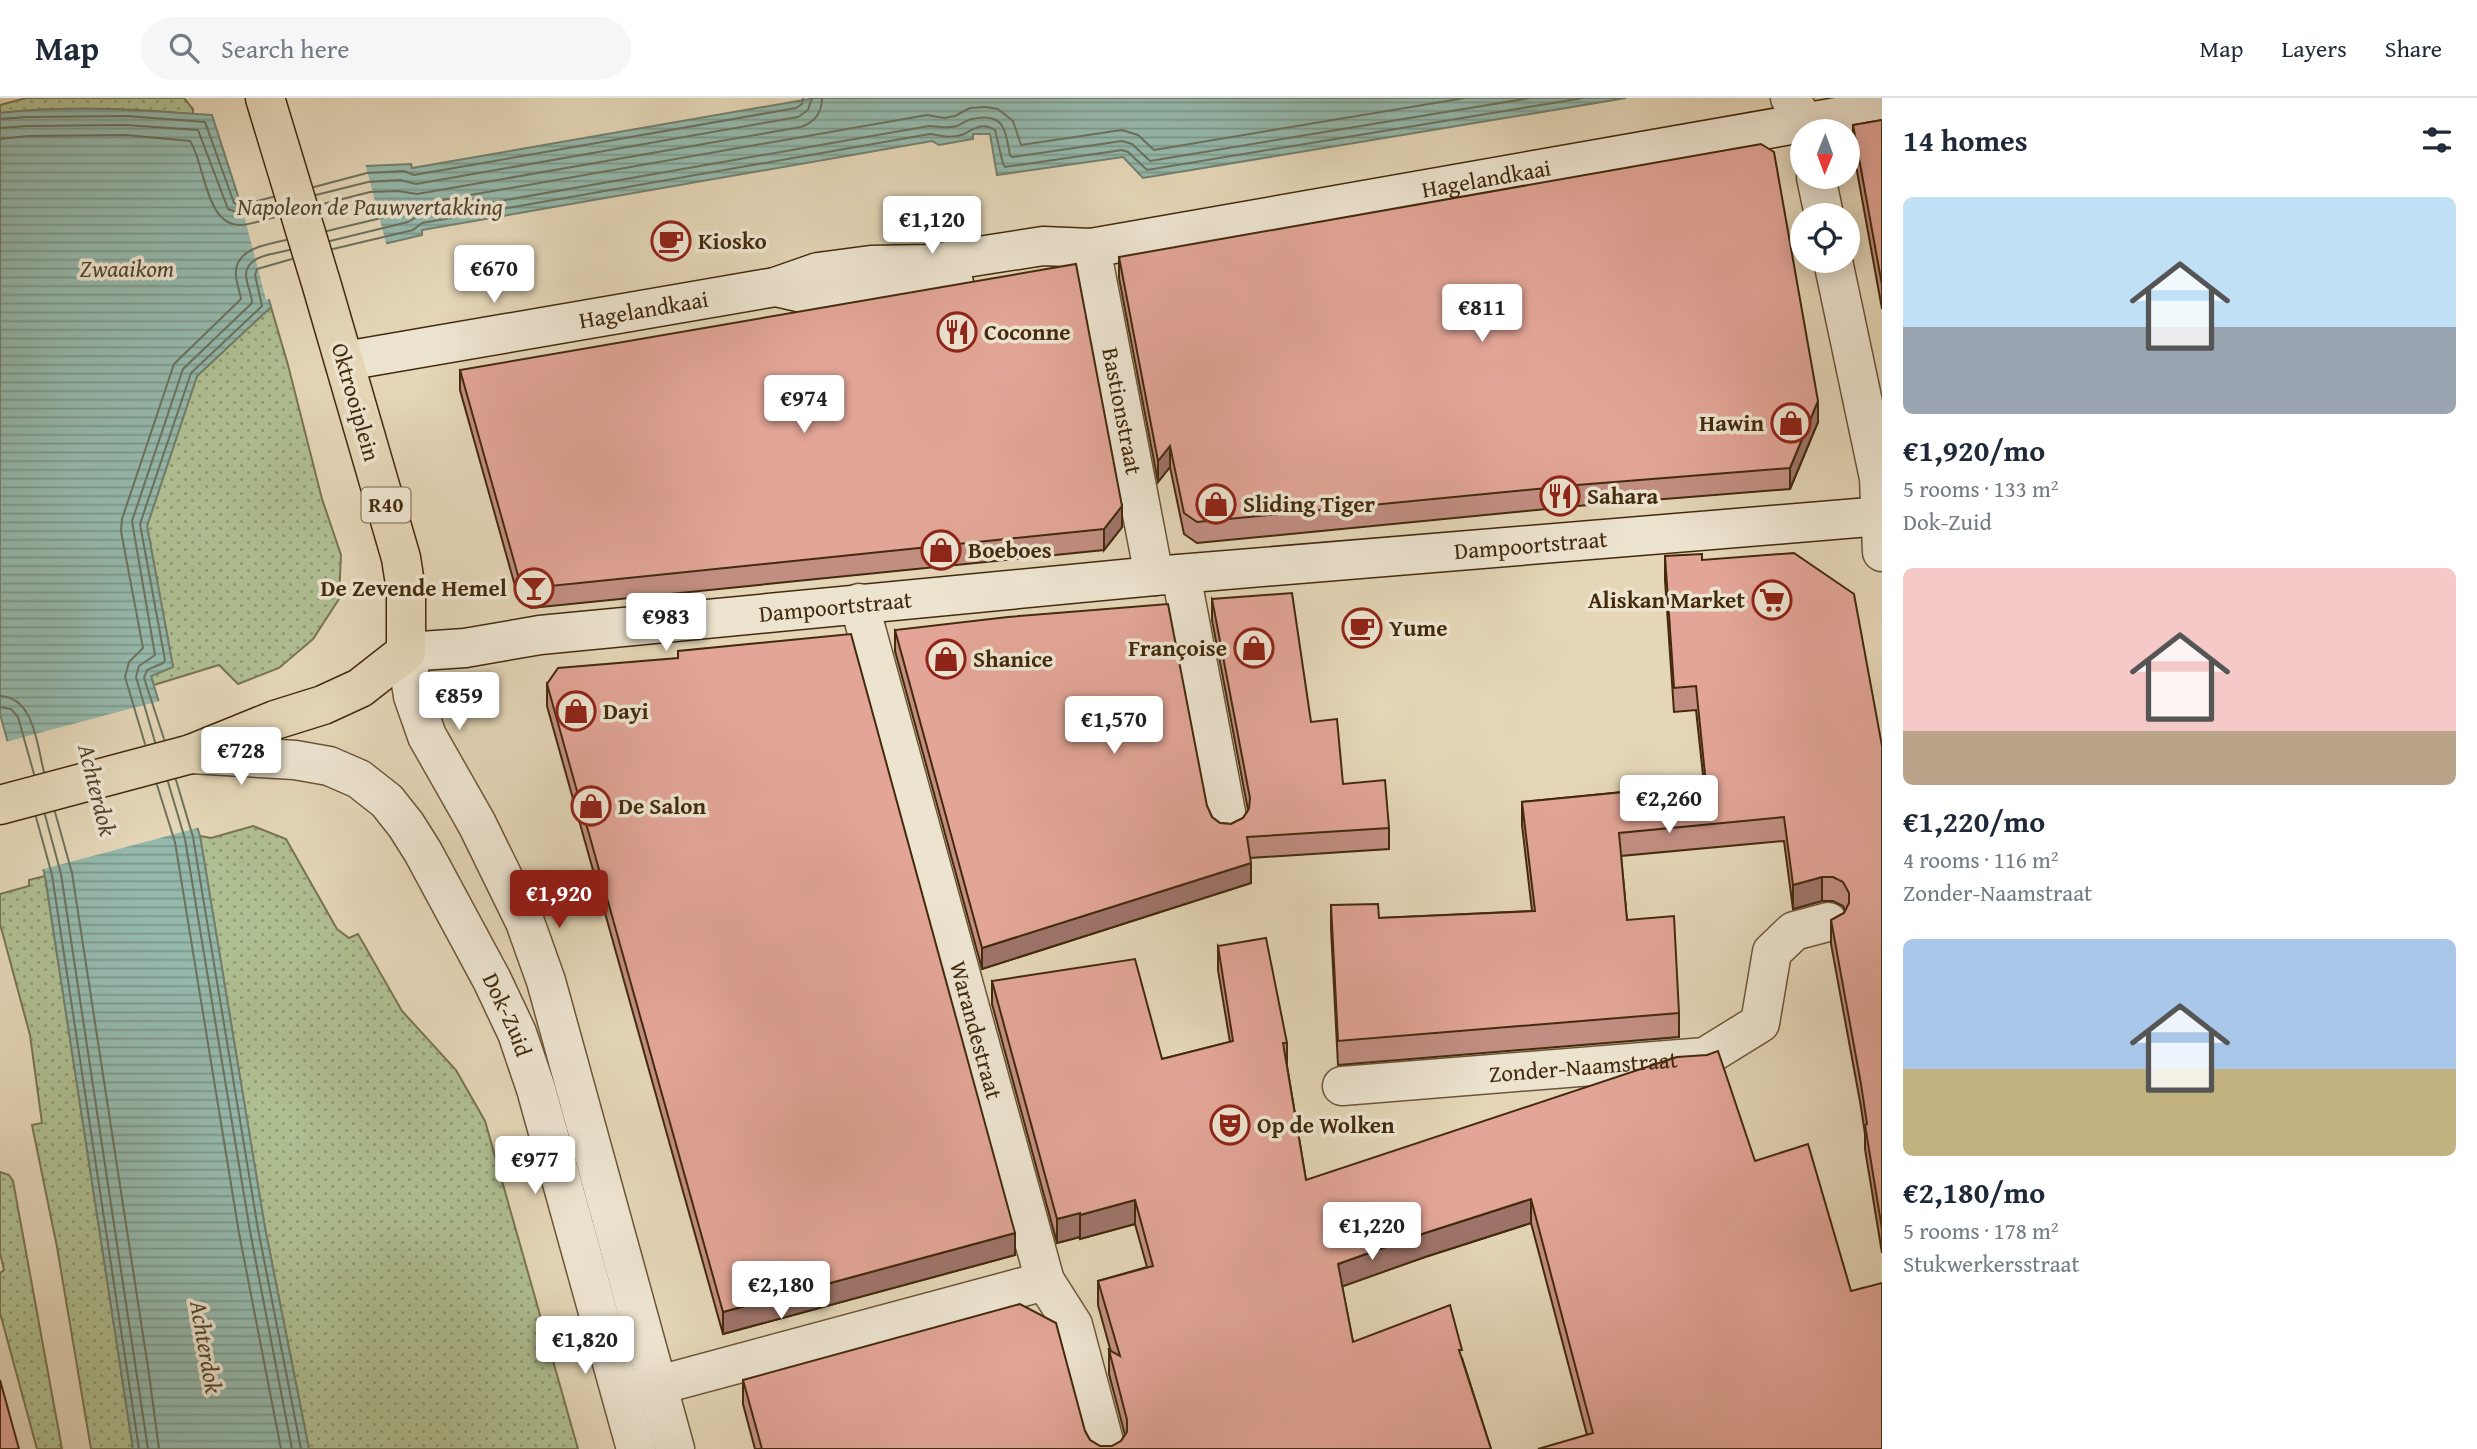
<!DOCTYPE html>
<meta charset="utf-8">
<style>
:root{--surface:#fff;--page:#f6f6f7;--text:#1f2937;--muted:#747a83;--line:#e0e1e3;--accent:#8f2418}
body{margin:0;font-family:"Gentium Book Plus",serif;background:var(--page);color:var(--text);height:100vh;display:flex;flex-direction:column;font-size:26px;white-space:nowrap}
*{box-sizing:border-box;margin:0}
p{font-size:23px;color:var(--muted)}
.icon{flex:none;width:38px;height:38px;fill:none;stroke:currentColor;stroke-width:2;stroke-linecap:round;stroke-linejoin:round}
.map{position:relative;flex:1;overflow:hidden}
.panel{display:flex;flex-direction:column;background:var(--surface);width:595px}
.panel>*{flex:none}
.needle{width:46px;rotate:181deg}
.controls{position:absolute;left:1790px;top:21px;display:grid;gap:14px}
.controls a{display:grid;place-items:center;width:70px;height:70px;border-radius:50%;background:var(--surface);box-shadow:0 4px 18px #0003;font-size:35px}
.price{position:absolute;translate:-50% -60px;padding:0 16px;border-radius:7px;background:#fff;color:#222;font-size:23px;line-height:46px;filter:drop-shadow(0 2px 4px #0008)}
.price::after{content:'';position:absolute;left:50%;top:42px;width:21px;height:16px;margin-left:-10px;background:inherit;clip-path:polygon(0 0,100% 0,50% 100%)}
.price.active{background:var(--accent);color:#fff}
ul{padding:0;list-style:none}
li{display:grid;align-content:center;gap:14px;height:371px;padding:0 21px}
li span{display:grid;place-items:center;height:217px;border-radius:10px;color:#555}
li>.icon{margin-inline-start:auto}
span .icon{width:126px;height:126px;fill:#fffc;stroke-width:1}
li b{font-size:30px}
h2{display:flex;justify-content:space-between;align-items:center;height:84px;padding:0 21px;font-size:30px}
header{display:flex;align-items:center;gap:42px;box-sizing:border-box;height:98px;padding:0 35px;background:var(--surface);border-bottom:2px solid var(--line)}
header strong{font-size:33px}
nav{display:flex;gap:38px;margin-inline-start:auto;font-size:24px}
.search{width:490px;height:63px;background:var(--page);display:flex;align-items:center;gap:18px;box-sizing:border-box;padding:0 24px;border-radius:38px;color:var(--muted);font-size:26px}
main{display:flex;flex:1;min-height:0}
.map>svg:first-child{display:block}
</style>
<header>
<strong>Map</strong>
<div class="search"><svg class="icon" aria-label="search" viewBox="0 0 24 24"><circle cx="10" cy="10" r="6"/><path d="M15 15l6 6"/></svg>Search here</div>
<nav><a>Map</a><a>Layers</a><a>Share</a></nav>
</header>
<main>
<div class="map">
<svg width="1882" height="1351" viewBox="0 0 1882 1351">
<defs>
<pattern id="green-dots" width="8" height="8" patternUnits="userSpaceOnUse" patternTransform="scale(1.75)"><rect width="8" height="8" fill="#afbf92"/><path d="M2 2h.1M6 6h.1" fill="none" stroke="#909b76" stroke-width="1.8" stroke-linecap="round"/></pattern>
<pattern id="water-rules" width="6" height="5" patternUnits="userSpaceOnUse" patternTransform="scale(1.75)"><rect width="6" height="5" fill="#95b9ad"/><path d="M0 2.5h6" fill="none" stroke="#7b978b"/></pattern>
</defs>
<rect width="100%" height="100%" fill="#e4d6b7"/>
<filter id="stains"><feTurbulence type="fractalNoise" baseFrequency=".00286" numOctaves="4"/><feColorMatrix values="0 0 0 0 .2 0 0 0 0 .09 0 0 0 0 .02 0 0 0 .5 -.17"/></filter>
<radialGradient id="worn" r=".72"><stop offset=".6" stop-color="#630" stop-opacity="0"/><stop offset="1" stop-color="#630" stop-opacity=".3"/></radialGradient>
<g fill="url(#green-dots)" stroke="#797450" stroke-width="2">
<path d="M 26,0 L 184,0 L 193,11 L 193,16 C 129,10 64,8 0,15 L 0,7 Z"/>
<path d="M 271,209 L 288,267 L 322,401 L 341,457 L 339,501 L 313,541 L 279,570 L 238,586 L 219,567 L 154,587 L 151,578 L 173,569 L 147,428 L 197,278 Z"/>
<path d="M 253,728 L 286,741 L 337,831 L 349,840 L 358,836 L 402,913 L 456,972 L 485,1023 L 578,1351 L 309,1351 L 265,1130 L 200,738 L 211,740 Z"/>
<path d="M 45,778 L 133,1351 L 91,1351 L 57,1149 L 32,1027 L 42,1025 L 30,937 L 0,826 L 0,796 L 29,788 L 29,782 Z"/>
<path d="M 0,1074 L 9,1077 L 13,1083 L 62,1351 L 37,1351 L 0,1215 L 0,1175 L 4,1172 L 0,1155 Z"/>
</g>
<path fill="url(#water-rules)" stroke="#74806d" stroke-width="2" d="M 815,0 L 1626,0 L 1143,80 L 1123,59 L 997,77 L 990,36 L 973,36 L 973,41 L 939,47 L 932,43 L 422,132 L 422,137 L 262,175 L 271,209 L 197,278 L 147,428 L 173,569 L 151,578 L 200,738 L 265,1130 L 309,1351 L 133,1351 L 45,778 L 0,616 L 0,15 C 70,7 141,12 212,17 L 239,101 L 365,68 L 411,66 L 412,70 Z"/>
<g fill="#e4d6b7">
<path d="M 365,65 L 387,149 L 266,178 L 272,200 L 266,202 L 232,71 L 241,97 Z"/>
<path d="M 163,602 L 201,729 L 40,772 L 5,644 Z"/>
</g>
<g fill="none" stroke-linecap="round" stroke-linejoin="round">
<g stroke="#6c725d" stroke-width="2">
<path d="M 0,21 L 27,19 L 127,18 L 205,24 L 234,105 L 241,107 L 273,99"/>
<path d="M 0,30 L 27,28 L 126,27 L 198,32 L 228,111 L 242,116 L 276,108"/>
<path d="M 0,41 L 28,38 L 126,37 L 190,43 C 205,65 205,128 241,127 C 253,126 267,121 279,118"/>
<path d="M 314,89 L 367,75 L 404,73 L 414,77 L 796,10 L 802,6 L 803,0"/>
<path d="M 316,97 L 368,84 L 400,82 L 416,86 L 798,19 L 808,12 L 812,0"/>
<path d="M 319,107 L 370,94 L 398,93 L 417,96 L 801,29 C 815,24 822,15 822,0"/>
<path d="M 327,133 L 402,115 L 419,106 L 927,17 L 944,20 L 955,18 L 970,10 L 986,9 L 998,11 L 1013,23 L 1021,47 L 1122,32 L 1138,37 L 1154,52 L 1465,0"/>
<path d="M 330,143 L 408,124 L 420,117 L 929,28 C 939,28 946,31 957,28 C 962,26 966,22 972,21 C 1004,14 1005,31 1010,57 L 1012,59 L 1122,43 L 1132,46 L 1150,63 L 1530,0"/>
<path d="M 333,151 L 413,132 L 422,125 L 930,36 C 941,38 953,41 964,36 C 975,30 983,24 995,32 L 1003,66 L 1005,69 L 1122,52 L 1128,54 L 1147,72 L 1583,0"/>
<path d="M 0,598 C 34,599 37,647 44,674"/>
<path d="M 0,609 L 11,611 L 18,619 L 34,676"/>
<path d="M 164,641 L 144,580 L 147,572 L 163,565 L 165,562 L 140,426 L 191,275 L 262,208 L 255,177 L 257,171 L 292,161"/>
<path d="M 155,644 L 136,579 L 139,568 L 155,557 L 132,423 L 183,271 L 252,205 C 252,196 246,186 246,176 C 247,157 275,156 289,152"/>
<path d="M 145,646 L 125,579 L 129,564 L 143,550 L 121,433 L 122,421 L 174,266 L 241,201 C 240,194 237,187 236,179 C 233,150 266,147 286,142"/>
<path d="M 176,682 L 193,739 L 258,1131 L 301,1351"/>
<path d="M 168,684 L 185,741 L 250,1133 L 292,1351"/>
<path d="M 157,687 L 175,744 L 239,1135 L 281,1351"/>
<path d="M 55,714 L 72,775 L 149,1276 L 159,1351"/>
<path d="M 45,717 L 61,776 L 148,1351"/>
<path d="M 36,719 L 52,777 L 139,1351"/>
</g>
<g stroke="#6b5538" stroke-width="41">
<g id="street">
<path d="M 1790,0 L 1805,25 L 1807,33"/>
<path d="M 1816,79 L 1824,117"/>
<path id="s1" d="M 1091,150 L 1154,478"/>
<path d="M 1833,163 L 1879,380 L 1882,454"/>
<path d="M 1181,476 L 1228,725"/>
<path id="s2" d="M 859,505 L 1045,1183 L 1073,1227 L 1106,1351"/>
<path d="M 406,554 L 413,598 L 427,638 L 477,726 L 525,824 L 546,883 L 675,1351"/>
<path id="s3" d="M 191,656 L 295,662 L 329,668 L 359,681 L 387,703 L 406,727 L 423,754 L 492,882 L 517,935 L 536,991 L 636,1351"/>
<path id="s4" d="M 1342,988 L 1705,959 L 1760,925 L 1772,854 L 1794,833 L 1828,824"/>
<path d="M 633,1294 L 1045,1183"/>
</g>
</g>
<g stroke="#432a0d" stroke-width="41">
<g id="secondary">
<path d="M 776,189 L 842,204 L 954,185"/>
<path id="s5" d="M 345,263 L 775,189 L 818,174 L 871,167 L 927,166 L 1043,148 L 1091,150 L 1882,11"/>
<path id="s6" d="M 406,554 L 465,550 L 540,537 L 1154,478 L 1882,418"/>
</g>
</g>
<g stroke="#432a0d" stroke-width="41">
<path id="primary" d="M 0,707 L 191,656 L 275,622 L 323,607 L 360,590 L 406,554 L 406,492 L 401,460 L 322,188 L 265,0"/>
</g>
<use href="#street" stroke="#ede4d0" stroke-width="38"/>
<use href="#secondary" stroke="#ede4d0" stroke-width="38"/>
<use href="#primary" stroke="#e4d6b7" stroke-width="38"/>
</g>
<g fill="#c28e82" stroke="#432a0d" stroke-width="2">
<path d="M 1882,22 L 1882,211 L 1853,51 L 1853,27 Z"/>
<path d="M 1119,159 L 1818,324 L 1790,391 L 1577,408 L 1197,445 L 1184,436 L 1170,369 L 1158,384 L 1119,180 Z"/>
<path d="M 460,272 L 1122,429 L 1104,452 L 531,510 L 519,502 L 460,292 Z"/>
<path d="M 1665,458 L 1702,462 L 1882,648 L 1882,1155 L 1865,1051 L 1865,1036 L 1861,1009 L 1831,846 L 1831,822 L 1844,815 L 1845,812 L 1843,808 L 1833,803 L 1822,803 L 1793,811 L 1784,743 L 1621,758 L 1627,822 L 1679,915 L 1679,939 L 1338,967 L 1331,831 L 1331,807 L 1379,820 L 1532,813 L 1522,727 L 1522,704 L 1704,686 L 1696,612 L 1674,614 L 1665,482 Z"/>
<path d="M 1212,501 L 1311,624 L 1343,686 L 1389,730 L 1389,751 L 1250,760 L 1251,785 L 982,871 L 895,553 L 895,532 L 1207,708 L 1212,719 L 1220,725 L 1231,726 L 1243,720 L 1248,712 L 1212,522 Z"/>
<path d="M 547,586 L 1015,1157 L 723,1236 L 547,608 Z"/>
<path d="M 1218,848 L 1287,945 L 1287,968 L 1306,1082 L 1755,1063 L 1882,1351 L 1587,1337 L 1531,1125 L 1425,1159 L 1342,1188 L 1353,1244 L 1462,1260 L 1491,1351 L 755,1351 L 743,1306 L 743,1282 L 1085,1333 L 1090,1342 L 1100,1348 L 1112,1348 L 1121,1343 L 1125,1337 L 1109,1276 L 1109,1252 L 1111,1254 L 1098,1207 L 1098,1183 L 1147,1169 L 1135,1126 L 1080,1141 L 1080,1139 L 1057,1145 L 992,906 L 992,883 L 1162,961 L 1230,944 L 1218,872 Z"/>
</g>
<g fill="#9e746a" stroke="#432a0d" stroke-width="2">
<path d="M 1818,303 L 1818,324 L 1790,391 L 1790,370 Z"/>
<path d="M 1170,348 L 1170,369 L 1158,384 L 1158,363 Z"/>
<path d="M 1122,408 L 1122,429 L 1104,452 L 1104,431 Z"/>
<path d="M 1251,765 L 1251,785 L 982,871 L 982,850 Z"/>
<path d="M 1822,779 L 1822,803 L 1793,811 L 1793,787 Z"/>
<path d="M 1531,1101 L 1531,1125 L 1425,1159 L 1338,1190 L 1338,1166 L 1425,1135 Z"/>
<path d="M 1135,1102 L 1135,1126 L 1080,1141 L 1080,1117 Z"/>
<path d="M 1080,1115 L 1080,1139 L 1057,1145 L 1057,1121 Z"/>
<path d="M 1015,1135 L 1015,1157 L 723,1236 L 723,1214 Z"/>
</g>
<g fill="#e2a597" stroke="#432a0d" stroke-width="2">
<path d="M 1882,22 L 1882,187 L 1853,27 Z"/>
<path d="M 1761,46 L 1774,54 L 1818,303 L 1790,370 L 1577,387 L 1197,424 L 1184,415 L 1170,348 L 1158,363 L 1119,159 Z"/>
<path d="M 1076,166 L 1122,408 L 1104,431 L 531,490 L 519,481 L 460,272 Z"/>
<path d="M 1794,455 L 1854,496 L 1882,648 L 1882,1131 L 1865,1027 L 1867,1026 L 1861,986 L 1831,822 L 1844,815 L 1849,805 L 1849,795 L 1843,784 L 1833,779 L 1822,779 L 1793,787 L 1784,719 L 1619,735 L 1627,822 L 1674,818 L 1679,915 L 1338,943 L 1331,807 L 1378,806 L 1379,820 L 1535,813 L 1522,704 L 1706,686 L 1696,588 L 1674,590 L 1665,458 L 1702,456 L 1702,462 Z"/>
<path d="M 1292,495 L 1311,624 L 1337,621 L 1343,686 L 1385,682 L 1389,730 L 1247,739 L 1251,765 L 982,850 L 895,532 L 1008,519 L 1168,506 L 1207,708 L 1212,719 L 1220,725 L 1231,726 L 1243,720 L 1249,711 L 1250,700 L 1212,501 Z"/>
<path d="M 851,536 L 1015,1135 L 723,1214 L 547,586 L 558,570 L 678,560 L 678,553 Z"/>
<path d="M 1266,840 L 1287,945 L 1283,945 L 1306,1082 L 1677,959 L 1707,957 L 1718,953 L 1755,1063 L 1808,1046 L 1851,1193 L 1882,1185 L 1882,1351 L 1538,1351 L 1593,1335 L 1531,1101 L 1425,1135 L 1338,1166 L 1353,1244 L 1450,1207 L 1462,1252 L 1459,1252 L 1491,1351 L 762,1351 L 743,1282 L 1020,1206 L 1056,1225 L 1085,1333 L 1090,1342 L 1100,1348 L 1112,1348 L 1121,1343 L 1127,1334 L 1127,1322 L 1109,1252 L 1120,1258 L 1098,1183 L 1153,1168 L 1135,1102 L 1080,1117 L 1080,1115 L 1057,1121 L 992,883 L 1135,861 L 1162,961 L 1233,943 L 1218,848 Z"/>
<path d="M 0,1282 L 19,1351 L 0,1351 Z"/>
</g>
<defs>
<g id="cafe-ring" transform="scale(2.0125)"><circle r="9.5" fill="#ede4d0" stroke="#8f2418" stroke-width="1.5"/><path d="M-5.5-4.5H6V0H3Q3 3.5 0 3.5H-2.5Q-5.5 3.5-5.5 0ZM3-3.2v2h1.7v-2ZM-6 4.5H4V6H-6Z" fill="#8f2418"/></g>
<g id="restaurant-ring" transform="scale(2.0125)"><circle r="9.5" fill="#ede4d0" stroke="#8f2418" stroke-width="1.5"/><path d="M-5-6h1v4h1v-4h1v4h1v-4h1v5L-1.5 .5V6h-2V.5L-5-1ZM5-6V6H3V1.5H1.5Q1.5-4 5-6Z" fill="#8f2418"/></g>
<g id="shop-ring" transform="scale(2.0125)"><circle r="9.5" fill="#ede4d0" stroke="#8f2418" stroke-width="1.5"/><path d="M-5-2.5h2.3a2.7 3.5 0 0 1 5.4 0H5L5.5 6h-11ZM-1.5-2.5h3a1.5 2.3 0 0 0-3 0Z" fill="#8f2418"/></g>
<g id="bar-ring" transform="scale(2.0125)"><circle r="9.5" fill="#ede4d0" stroke="#8f2418" stroke-width="1.5"/><path d="M-6-5H6L.8 .8V4.5H3.5V6h-7V4.5H-.8V.8Z" fill="#8f2418"/></g>
<g id="supermarket-ring" transform="scale(2.0125)"><circle r="9.5" fill="#ede4d0" stroke="#8f2418" stroke-width="1.5"/><path d="M-6-5.5h2.5l.6 2H6L4.5 2H-2.5L-4.4-4H-6ZM-1.5 3.2a1.3 1.3 0 1 0 .1 0ZM3 3.2a1.3 1.3 0 1 0 .1 0Z" fill="#8f2418"/></g>
<g id="theatre-ring" transform="scale(2.0125)"><circle r="9.5" fill="#ede4d0" stroke="#8f2418" stroke-width="1.5"/><path d="M-5-5.5Q0-4 5-5.5V0Q5 5 0 6Q-5 5-5 0ZM-3.3-2.5H-1v1.5H-3.3ZM1-2.5H3.3v1.5H1ZM-2.8 1Q0 5.5 2.8 1Z" fill="#8f2418"/></g>
</defs>
<g fill-rule="evenodd">
<use href="#cafe-ring" x="671" y="143"/>
<use href="#restaurant-ring" x="957" y="234"/>
<use href="#shop-ring" x="1791" y="325"/>
<use href="#restaurant-ring" x="1560" y="398"/>
<use href="#shop-ring" x="1216" y="406"/>
<use href="#shop-ring" x="941" y="452"/>
<use href="#bar-ring" x="534" y="490"/>
<use href="#supermarket-ring" x="1772" y="502"/>
<use href="#cafe-ring" x="1362" y="530"/>
<use href="#shop-ring" x="1254" y="550"/>
<use href="#shop-ring" x="946" y="561"/>
<use href="#shop-ring" x="576" y="613"/>
<use href="#shop-ring" x="591" y="708"/>
<use href="#theatre-ring" x="1230" y="1027"/>
</g>
<g text-anchor="middle" stroke-width="7" stroke-linejoin="round" paint-order="stroke">
<rect fill="#ede4d0" stroke="#766248" stroke-width="2" x="361.5" y="389.5" width="49" height="35" rx="5"/>
<g font-size="21" font-weight="bold" fill="#432a0d">
<text x="386" y="414">R40</text>
</g>
<g font-size="23" fill="#432a0d" stroke="#ede4d0">
<text dy="8" stroke="none"><textPath href="#s5" startOffset="1158">Hagelandkaai</textPath></text>
<text dy="8" stroke="none"><textPath href="#s5" startOffset="303">Hagelandkaai</textPath></text>
<text transform="translate(356 304) rotate(74)" y="8">Oktrooiplein</text>
<text dy="8" stroke="none"><textPath href="#s1" startOffset="166">Bastionstraat</textPath></text>
<text dy="8" stroke="none"><textPath href="#s6" startOffset="1130">Dampoortstraat</textPath></text>
<text dy="8" stroke="none"><textPath href="#s6" startOffset="432">Dampoortstraat</textPath></text>
<text dy="8" stroke="none"><textPath href="#s3" startOffset="453">Dok-Zuid</textPath></text>
<text dy="8" stroke="none"><textPath href="#s2" startOffset="443">Warandestraat</textPath></text>
<text dy="8" stroke="none"><textPath href="#s4" startOffset="242">Zonder-Naamstraat</textPath></text>
</g>
<g font-size="23" font-weight="bold" fill="#432a0d" stroke="#ede4d0" text-anchor="start">
<text x="698" y="151">Kiosko</text>
<text x="984" y="242">Coconne</text>
<text x="1764" y="333" text-anchor="end">Hawin</text>
<text x="1587" y="406">Sahara</text>
<text x="1243" y="414">Sliding Tiger</text>
<text x="968" y="460">Boeboes</text>
<text x="507" y="498" text-anchor="end">De Zevende Hemel</text>
<text x="1745" y="510" text-anchor="end">Aliskan Market</text>
<text x="1389" y="538">Yume</text>
<text x="1227" y="558" text-anchor="end">Françoise</text>
<text x="973" y="569">Shanice</text>
<text x="603" y="621">Dayi</text>
<text x="618" y="716">De Salon</text>
<text x="1257" y="1035">Op de Wolken</text>
</g>
<g font-size="24" font-style="italic" fill="#53472d" stroke="#ede4d0">
<text x="370" y="117">Napoleon de Pauwvertakking</text>
<text x="127" y="179">Zwaaikom</text>
<text transform="translate(97 692) rotate(76)" y="8">Achterdok</text>
<text transform="translate(206 1249) rotate(80)" y="8">Achterdok</text>
</g>
</g>
<rect width="100%" height="100%" filter="url(#stains)"/>
<rect width="100%" height="100%" fill="url(#worn)"/>
</svg>
<div class="controls">
<a><svg class="needle" viewBox="-14 -14 28 28"><path d="M0-13l5 13h-10z" fill="#e53935"/><path d="M0 13l5-13h-10z" fill="#747a83"/></svg></a>
<a><svg class="icon" aria-label="locate" viewBox="0 0 24 24"><circle cx="12" cy="12" r="6"/><path d="M12 2v4M12 18v4M2 12h4M18 12h4"/></svg></a>
</div>
<b class="price" style="left:932px;top:158px">€1,120</b>
<b class="price" style="left:494px;top:207px">€670</b>
<b class="price" style="left:1482px;top:246px">€811</b>
<b class="price" style="left:804px;top:337px">€974</b>
<b class="price" style="left:666px;top:555px">€983</b>
<b class="price" style="left:459px;top:634px">€859</b>
<b class="price" style="left:1114px;top:658px">€1,570</b>
<b class="price" style="left:241px;top:689px">€728</b>
<b class="price" style="left:1669px;top:737px">€2,260</b>
<b class="price active" style="left:559px;top:832px">€1,920</b>
<b class="price" style="left:535px;top:1098px">€977</b>
<b class="price" style="left:1372px;top:1164px">€1,220</b>
<b class="price" style="left:781px;top:1223px">€2,180</b>
<b class="price" style="left:585px;top:1278px">€1,820</b>
</div>
<section class="panel">
<h2>14 homes<svg class="icon" aria-label="filters" viewBox="0 0 24 24"><path d="M4 7h16M4 17h16"/><circle cx="9" cy="7" r="2"/><circle cx="15" cy="17" r="2"/></svg></h2>
<ul>
<li><span style="background:linear-gradient(#bfe0f5 60%,#9aa5b1 0)"><svg class="icon" aria-label="home" viewBox="0 0 24 24"><path d="M3 11l9-7 9 7M6 9v11h12V9"/></svg></span><div><b>€1,920/mo</b><p>5 rooms · 133 m²</p><p>Dok-Zuid</p></div></li>
<li><span style="background:linear-gradient(#f6c9c9 75%,#b9a48a 0)"><svg class="icon" aria-label="home" viewBox="0 0 24 24"><path d="M3 11l9-7 9 7M6 9v11h12V9"/></svg></span><div><b>€1,220/mo</b><p>4 rooms · 116 m²</p><p>Zonder-Naamstraat</p></div></li>
<li><span style="background:linear-gradient(#a9c7e8 60%,#c2b280 0)"><svg class="icon" aria-label="home" viewBox="0 0 24 24"><path d="M3 11l9-7 9 7M6 9v11h12V9"/></svg></span><div><b>€2,180/mo</b><p>5 rooms · 178 m²</p><p>Stukwerkersstraat</p></div></li>
</ul>
</section>
</main>
